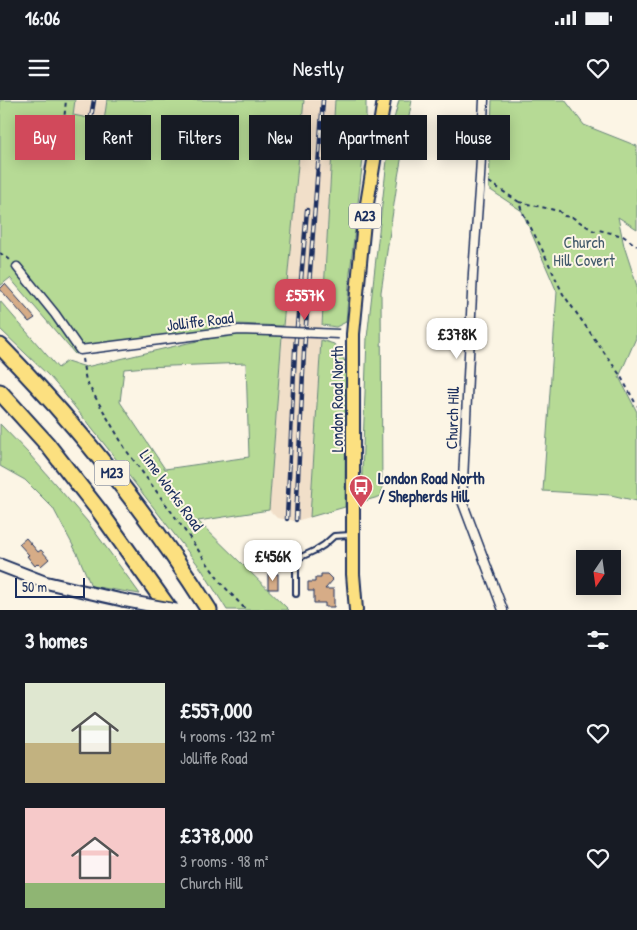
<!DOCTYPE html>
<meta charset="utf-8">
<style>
:root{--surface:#171b24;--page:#242831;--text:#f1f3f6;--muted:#9ea1a6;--accent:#d1495b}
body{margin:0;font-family:"Patrick Hand",sans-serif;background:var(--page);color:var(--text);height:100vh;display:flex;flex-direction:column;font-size:19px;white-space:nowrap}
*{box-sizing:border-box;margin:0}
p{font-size:16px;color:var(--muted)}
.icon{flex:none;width:28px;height:28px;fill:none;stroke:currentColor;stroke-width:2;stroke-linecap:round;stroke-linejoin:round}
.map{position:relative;height:510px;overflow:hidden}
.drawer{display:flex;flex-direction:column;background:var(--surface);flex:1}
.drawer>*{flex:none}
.top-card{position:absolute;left:15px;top:15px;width:608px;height:45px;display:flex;gap:10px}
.needle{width:32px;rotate:193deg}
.controls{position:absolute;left:576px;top:450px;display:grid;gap:10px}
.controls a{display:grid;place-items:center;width:45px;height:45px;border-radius:0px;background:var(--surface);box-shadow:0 2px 12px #0003;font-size:25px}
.scale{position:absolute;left:15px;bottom:12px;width:70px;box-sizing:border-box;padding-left:5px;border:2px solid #1b2f5e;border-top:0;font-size:14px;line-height:18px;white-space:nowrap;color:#1b2f5e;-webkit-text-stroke:4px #fcf5e5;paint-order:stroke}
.price{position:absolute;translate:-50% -42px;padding:0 11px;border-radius:10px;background:#fff;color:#222;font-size:16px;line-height:32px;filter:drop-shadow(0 1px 2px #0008)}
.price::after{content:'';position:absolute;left:50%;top:30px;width:15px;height:11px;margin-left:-8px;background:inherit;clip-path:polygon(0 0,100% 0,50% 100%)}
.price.current{background:var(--accent);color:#fff}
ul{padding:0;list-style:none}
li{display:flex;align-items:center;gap:15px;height:125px;padding:0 25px}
li span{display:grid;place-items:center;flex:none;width:140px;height:100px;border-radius:0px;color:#555}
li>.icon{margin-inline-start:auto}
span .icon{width:60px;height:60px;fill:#fffc;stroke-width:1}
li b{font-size:21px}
h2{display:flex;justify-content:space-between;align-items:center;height:60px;padding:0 25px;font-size:21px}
.chip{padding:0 18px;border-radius:0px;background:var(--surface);box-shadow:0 2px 12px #0003;font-size:18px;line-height:45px}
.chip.current{background:var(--accent);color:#fff}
.status{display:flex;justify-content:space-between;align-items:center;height:35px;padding:0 25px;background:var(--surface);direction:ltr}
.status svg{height:14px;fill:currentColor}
header{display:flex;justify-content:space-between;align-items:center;height:65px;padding:0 25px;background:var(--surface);font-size:22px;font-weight:600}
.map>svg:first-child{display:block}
</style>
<div class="status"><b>16:06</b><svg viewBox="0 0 49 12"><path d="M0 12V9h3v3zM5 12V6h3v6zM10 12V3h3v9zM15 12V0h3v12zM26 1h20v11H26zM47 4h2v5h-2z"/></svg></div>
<header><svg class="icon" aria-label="menu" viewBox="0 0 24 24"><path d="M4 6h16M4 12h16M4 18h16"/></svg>Nestly<svg class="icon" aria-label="heart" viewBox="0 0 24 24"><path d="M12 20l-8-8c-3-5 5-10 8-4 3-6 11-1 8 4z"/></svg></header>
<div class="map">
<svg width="637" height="510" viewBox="0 0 637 510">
<rect width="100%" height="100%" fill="#fcf5e5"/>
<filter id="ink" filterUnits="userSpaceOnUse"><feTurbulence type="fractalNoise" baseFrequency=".02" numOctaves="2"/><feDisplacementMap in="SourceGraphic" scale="10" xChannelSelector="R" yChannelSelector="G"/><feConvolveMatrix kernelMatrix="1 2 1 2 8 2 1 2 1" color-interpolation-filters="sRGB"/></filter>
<g filter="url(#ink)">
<g fill="#f1dfc9">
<path d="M 75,0 L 107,0 L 104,21 L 73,16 Z"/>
<path d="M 304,0 L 335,0 L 310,417 L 296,421 L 277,418 L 269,410 L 285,201 Z"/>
</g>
<g fill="#b6da95" stroke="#68847a" fill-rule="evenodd">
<path d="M 0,0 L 75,0 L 73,15 L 104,21 L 107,0 L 304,0 L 283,226 L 237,224 L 88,253 L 75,254 L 10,178 L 0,186 Z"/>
<path d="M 335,0 L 366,0 L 366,32 L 350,173 L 346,222 L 336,227 L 322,225 Z"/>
<path d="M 399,0 L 412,0 L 398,77 L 381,192 L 382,396 L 361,402 L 367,238 L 390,34 Z"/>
<path d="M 492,0 L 565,0 L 584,25 L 637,46 L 637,129 L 618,117 L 624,146 L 637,186 L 636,238 L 619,277 L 637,312 L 637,401 L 611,395 L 543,391 L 557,192 L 522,111 L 489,89 Z"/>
<path d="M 0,201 L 58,268 L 67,261 L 86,267 L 188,243 L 238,233 L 282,236 L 269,410 L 198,421 L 289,510 L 227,510 L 202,470 L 109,350 L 62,291 L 50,277 L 0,229 ZM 246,263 L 249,357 L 165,369 L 120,302 L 124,269 L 146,267 Z"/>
<path d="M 321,240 L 334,244 L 346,263 L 345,407 L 310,417 Z"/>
<path d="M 0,324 L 30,355 L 87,421 L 140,494 L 91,486 L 78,455 L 53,408 L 25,380 L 0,366 Z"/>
</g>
<g fill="#d6ac87" stroke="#1b2f5e">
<path d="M 5,184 L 35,218 L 29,222 L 0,189 Z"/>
<path d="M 26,438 L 38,452 L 41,450 L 49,459 L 41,466 L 38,463 L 35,466 L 27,456 L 29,455 L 19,444 Z"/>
<rect x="268" y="474" width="10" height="15"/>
<path d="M 321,474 L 327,474 L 333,480 L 325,489 L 334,489 L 334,507 L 325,507 L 325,503 L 314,503 L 314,491 L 308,491 L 308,482 L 315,482 L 315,478 L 321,478 Z"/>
</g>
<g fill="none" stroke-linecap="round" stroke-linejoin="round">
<g stroke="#1b2f5e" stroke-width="8">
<path id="service" d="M 296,494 L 296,457 L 301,457 L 316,450 L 324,445 L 334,436 L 351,435"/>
</g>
<g stroke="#1b2f5e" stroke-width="11">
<g id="minor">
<path d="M 484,0 L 480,77 L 473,173 L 462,401 L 503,510"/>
<path d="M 17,167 L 55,214 L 80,250 L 239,230 L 270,231"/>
</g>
</g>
<g stroke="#1b2f5e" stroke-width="15">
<path id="secondary" d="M 0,465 L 44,482 L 104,496 L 122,500"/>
</g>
<g stroke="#1b2f5e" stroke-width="16">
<path id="primary" d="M 356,510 L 353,474 L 353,234 L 364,122 L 384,0"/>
</g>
<g stroke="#1b2f5e" stroke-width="19">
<g id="motorway">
<path d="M 0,246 C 79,327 149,415 209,510"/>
<path d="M 0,292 L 47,344 L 100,412 L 170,510"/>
</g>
</g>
<g stroke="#1b2f5e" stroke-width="2" stroke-dasharray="4 4" stroke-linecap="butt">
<path d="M 52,34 L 64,21 L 66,0"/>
<path d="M 489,82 L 519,102 L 522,111 L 541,147 L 563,194 L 620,275 L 637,306"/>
<path d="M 519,102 L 559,111 L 564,116 L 572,117 L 594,131 L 599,130 L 623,136 L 637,146"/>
<path d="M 0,153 L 9,159 L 12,162"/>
<path d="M 82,259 L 86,281 L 126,350 L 176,418 L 221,483 L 246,510"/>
</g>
<use href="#service" stroke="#fcf5e5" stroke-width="4"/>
<use href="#minor" stroke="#fcf5e5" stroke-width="8"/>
<use href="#secondary" stroke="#fcf5e5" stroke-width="11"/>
<use href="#primary" stroke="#fce080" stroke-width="12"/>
<use href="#motorway" stroke="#fce080" stroke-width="15"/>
<g stroke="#1b2f5e" stroke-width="4.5">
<g id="rail">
<path d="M 91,17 L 94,0"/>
<path d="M 287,419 L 295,250 L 307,110"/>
<path d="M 296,420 L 304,251 L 323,0"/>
</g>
</g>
<use href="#rail" stroke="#fcf5e5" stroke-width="2.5" stroke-dasharray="8" stroke-linecap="butt"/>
<g stroke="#1b2f5e" stroke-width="11" stroke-linecap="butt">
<path id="minor-bridge" d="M 270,231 L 339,234"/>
</g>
<g stroke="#1b2f5e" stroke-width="15" stroke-linecap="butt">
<path id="secondary-bridge" d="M 122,500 L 176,510"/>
</g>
<use href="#minor-bridge" stroke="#fcf5e5" stroke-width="8"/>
<use href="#secondary-bridge" stroke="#fcf5e5" stroke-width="11"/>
</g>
</g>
<defs>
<g id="bus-pin" transform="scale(1.25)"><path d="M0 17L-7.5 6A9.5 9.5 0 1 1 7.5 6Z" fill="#d1495b" stroke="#fcf5e5"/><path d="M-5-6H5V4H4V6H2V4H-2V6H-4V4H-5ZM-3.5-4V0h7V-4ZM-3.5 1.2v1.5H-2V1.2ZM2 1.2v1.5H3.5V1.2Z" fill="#fff"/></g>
</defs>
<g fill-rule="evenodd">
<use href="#bus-pin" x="361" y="387"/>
</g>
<g text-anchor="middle" stroke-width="4" stroke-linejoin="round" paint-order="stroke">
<g fill="#fcf5e5" stroke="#5e6a86" stroke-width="1">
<rect x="349" y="103.5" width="32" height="25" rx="4"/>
<rect x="94.5" y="360.5" width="35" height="25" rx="4"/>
</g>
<g font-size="15" font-weight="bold" fill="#1b2f5e">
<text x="365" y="121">A23</text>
<text x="112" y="378">M23</text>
</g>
<g font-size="16" fill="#425a6c" stroke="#fcf5e5">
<text x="584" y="148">Church<tspan x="584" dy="18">Hill Covert</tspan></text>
</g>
<g font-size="16" fill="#1b2f5e" stroke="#fcf5e5">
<text transform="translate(200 221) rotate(-7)" y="6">Jolliffe Road</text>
<text transform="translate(337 299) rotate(-90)" y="6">London Road North</text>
<text transform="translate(452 318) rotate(-88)" y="6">Church Hill</text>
<text transform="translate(172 390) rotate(54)" y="6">Lime Works Road</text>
</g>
<g font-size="16" font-weight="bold" fill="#1b2f5e" stroke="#fcf5e5" text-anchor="start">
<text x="378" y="384">London Road North<tspan x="378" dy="18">/ Shepherds Hill</tspan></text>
</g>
</g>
</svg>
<div class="controls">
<a><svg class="needle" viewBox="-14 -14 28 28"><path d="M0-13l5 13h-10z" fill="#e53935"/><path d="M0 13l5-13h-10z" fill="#9ea1a6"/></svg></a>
</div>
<div class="scale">50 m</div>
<b class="price current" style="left:305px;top:221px">£557K</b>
<b class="price" style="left:457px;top:260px">£378K</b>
<b class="price" style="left:273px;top:482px">£456K</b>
<div class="top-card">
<a class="chip current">Buy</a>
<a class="chip">Rent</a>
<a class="chip">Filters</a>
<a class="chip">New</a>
<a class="chip">Apartment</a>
<a class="chip">House</a>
</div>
</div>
<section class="drawer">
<h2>3 homes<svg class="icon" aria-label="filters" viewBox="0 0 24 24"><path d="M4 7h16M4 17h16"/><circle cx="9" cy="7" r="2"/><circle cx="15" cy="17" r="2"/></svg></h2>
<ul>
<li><span style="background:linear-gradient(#dfe7d0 60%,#c2b280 0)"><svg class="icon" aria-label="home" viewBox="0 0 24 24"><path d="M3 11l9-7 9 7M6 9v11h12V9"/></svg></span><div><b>£557,000</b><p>4 rooms · 132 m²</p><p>Jolliffe Road</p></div><svg class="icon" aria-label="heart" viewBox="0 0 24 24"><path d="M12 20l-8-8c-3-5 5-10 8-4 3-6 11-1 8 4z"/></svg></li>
<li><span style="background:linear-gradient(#f6c9c9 75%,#8fb573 0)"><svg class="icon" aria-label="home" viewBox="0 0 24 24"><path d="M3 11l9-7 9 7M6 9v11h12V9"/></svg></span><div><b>£378,000</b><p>3 rooms · 98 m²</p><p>Church Hill</p></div><svg class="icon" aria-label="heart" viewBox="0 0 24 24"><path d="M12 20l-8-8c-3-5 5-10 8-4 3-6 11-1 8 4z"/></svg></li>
</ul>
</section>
